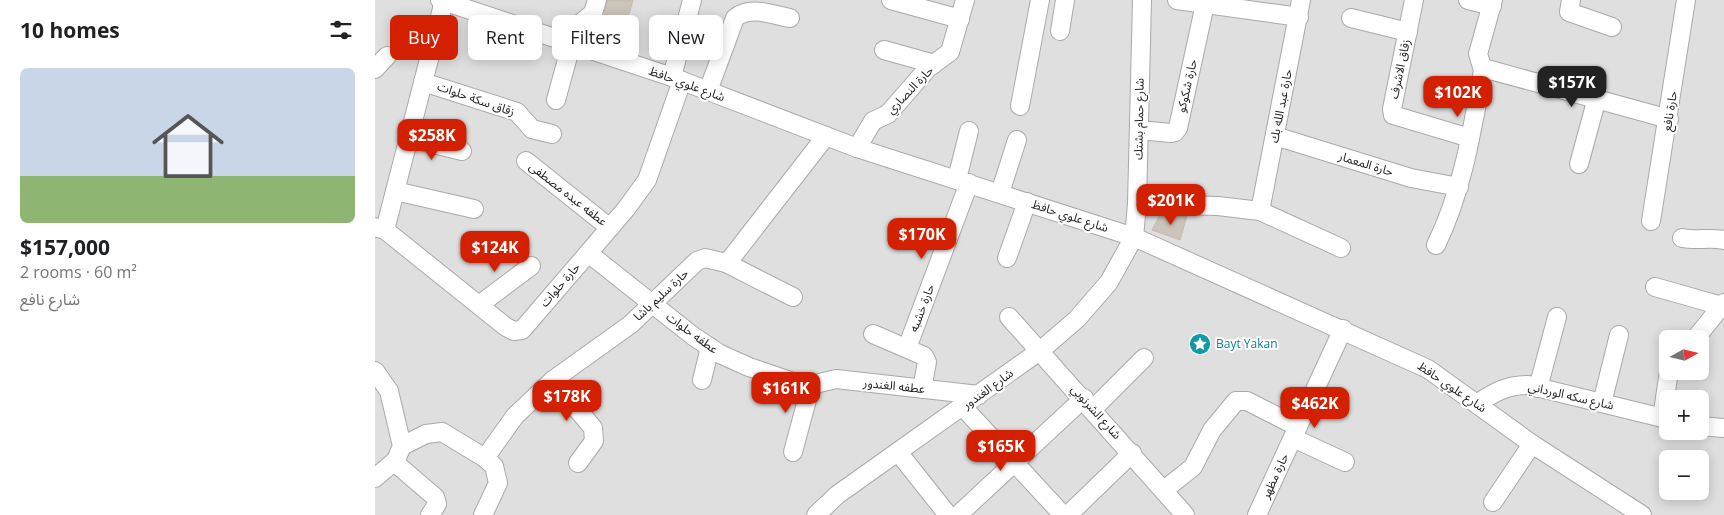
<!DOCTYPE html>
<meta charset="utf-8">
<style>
:root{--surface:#fff;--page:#f2f2f2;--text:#202124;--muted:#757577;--accent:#d32000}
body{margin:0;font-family:"Open Sans","Noto Sans Arabic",sans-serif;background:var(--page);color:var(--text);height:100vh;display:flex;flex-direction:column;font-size:19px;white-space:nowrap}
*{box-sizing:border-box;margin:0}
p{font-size:16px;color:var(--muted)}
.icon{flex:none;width:28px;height:28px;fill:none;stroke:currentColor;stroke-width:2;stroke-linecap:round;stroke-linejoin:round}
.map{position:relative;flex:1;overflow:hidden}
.side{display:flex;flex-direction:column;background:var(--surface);width:375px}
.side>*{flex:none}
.banner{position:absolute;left:15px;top:15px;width:475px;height:45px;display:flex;gap:10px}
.needle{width:32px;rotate:82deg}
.buttons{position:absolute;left:1284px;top:330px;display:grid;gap:10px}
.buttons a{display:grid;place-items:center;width:50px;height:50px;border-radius:8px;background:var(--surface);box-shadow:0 2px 12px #0003;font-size:25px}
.price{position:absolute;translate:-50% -42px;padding:0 11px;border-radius:10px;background:var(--accent);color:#fff;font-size:16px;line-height:32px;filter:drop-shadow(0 1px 2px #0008)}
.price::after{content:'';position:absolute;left:50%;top:30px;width:15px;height:11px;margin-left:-8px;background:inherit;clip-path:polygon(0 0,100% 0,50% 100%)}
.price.selected{background:#222;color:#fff}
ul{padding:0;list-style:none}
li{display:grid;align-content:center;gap:10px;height:265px;padding:0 20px}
li span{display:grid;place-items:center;height:155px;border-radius:8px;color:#555}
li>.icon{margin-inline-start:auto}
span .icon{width:90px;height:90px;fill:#fffc;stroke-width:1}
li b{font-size:21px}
h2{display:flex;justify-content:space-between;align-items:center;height:60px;padding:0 20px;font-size:21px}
.tag{padding:0 18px;border-radius:8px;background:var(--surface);box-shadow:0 2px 12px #0003;font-size:18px;line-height:45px}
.tag.selected{background:var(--accent);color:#fff}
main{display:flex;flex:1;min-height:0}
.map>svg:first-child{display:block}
</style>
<main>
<section class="side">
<h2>10 homes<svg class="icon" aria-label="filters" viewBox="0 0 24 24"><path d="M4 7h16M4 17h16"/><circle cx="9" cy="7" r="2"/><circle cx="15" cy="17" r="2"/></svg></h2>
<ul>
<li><span style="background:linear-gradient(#c9d6e8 70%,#8fb573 0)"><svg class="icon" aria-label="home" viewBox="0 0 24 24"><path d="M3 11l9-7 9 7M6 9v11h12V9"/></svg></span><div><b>$157,000</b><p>2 rooms · 60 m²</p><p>شارع نافع</p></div></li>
</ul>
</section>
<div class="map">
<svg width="1349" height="515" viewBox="0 0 1349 515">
<rect width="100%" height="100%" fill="#f3f1e8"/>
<path fill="#e0dfdf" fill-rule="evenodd" d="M 0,0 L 1349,0 L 1349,515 L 0,515 ZM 1292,339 L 1325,339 L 1325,371 L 1292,371 ZM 1292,399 L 1325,399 L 1325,431 L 1292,431 ZM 1292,459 L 1325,459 L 1325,491 L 1292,491 Z"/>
<g fill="#cbc4ba" stroke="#c6baa8">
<path d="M 232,0 L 258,0 L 252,21 L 229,14 Z"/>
<path d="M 785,215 L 812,216 L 805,240 L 777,230 Z"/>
</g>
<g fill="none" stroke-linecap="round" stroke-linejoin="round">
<g stroke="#a9a9a9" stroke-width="20">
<g id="minor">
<path d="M 65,0 L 297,77 L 482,148 L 759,237 L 1053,369 L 1157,444 L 1267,515"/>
<path d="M 516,0 L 585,19"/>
<path d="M 802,0 L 924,17"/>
<path d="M 1039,0 L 1017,109 L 1018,115 L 1095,138"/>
<path d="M 1093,0 L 1117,6"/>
<path d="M 1196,0 L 1194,12 L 1237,27"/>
<path d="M 976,18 L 1033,32"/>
<path d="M 685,31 L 690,0"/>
<path d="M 509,50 L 559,64"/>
<path d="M 1108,68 L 1294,119"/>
<path d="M 0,69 L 12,56"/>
<path d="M 297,77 L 317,0"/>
<path d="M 48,82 L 142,112 L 157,129 L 177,134"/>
<path d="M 333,91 L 360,18 C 375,5 398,15 415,18"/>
<path d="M 181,100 L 201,27 L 218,13 L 222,0"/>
<path d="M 645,106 L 665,0"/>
<path d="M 764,130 L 796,133 L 800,132 L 803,128 L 830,4"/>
<path d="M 900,136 L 1036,178 L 1084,187"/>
<path d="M 34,138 L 87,151"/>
<path d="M 482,148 L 498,121 L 513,114 L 553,68 L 575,52 L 590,0"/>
<path d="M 151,161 L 235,228"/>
<path d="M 1204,164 L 1222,98"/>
<path d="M 582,179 L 594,131"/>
<path d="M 20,191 L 99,209"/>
<path d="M 625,193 L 642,140"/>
<path d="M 762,204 L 843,206 L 885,211 L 966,248"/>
<path d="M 885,211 L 926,0"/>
<path d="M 1276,221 L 1311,0"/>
<path d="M 0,227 L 10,230 L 131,327 L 139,331 L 147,330 L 251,209 L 272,180 L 307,81"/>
<path d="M 10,230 L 69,1"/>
<path d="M 1307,238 C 1322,241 1334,237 1349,240"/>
<path d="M 1061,245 C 1088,190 1097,130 1108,70 L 1103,54 L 1118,0"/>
<path d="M 213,253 L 318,336 L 345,354 L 374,367 L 427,385 L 436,385 L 461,379 L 604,395"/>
<path d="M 632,258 L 652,202"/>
<path d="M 351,263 L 418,297"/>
<path d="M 1280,287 L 1347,306"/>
<path d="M 104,305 L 156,266"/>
<path d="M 634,317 L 810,515"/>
<path d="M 498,334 L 549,356 L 552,362 L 547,389"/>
<path d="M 1320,339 L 1349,303"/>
<path d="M 532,348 L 594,183"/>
<path d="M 0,371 L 14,391 L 27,446 L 21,460 L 0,478"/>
<path d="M 178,380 L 218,428 L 219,441 L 203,463"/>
<path d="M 327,380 L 335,347"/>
<path d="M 1163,388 L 1182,317"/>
<path d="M 1103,403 C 1120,392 1132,385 1153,385 L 1292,419"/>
<path d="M 1227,403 L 1244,335"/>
<path d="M 588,407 L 688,515"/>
<path d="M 718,409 L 769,358"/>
<path d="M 1287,418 L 1294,371"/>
<path d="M 1325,426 L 1349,428"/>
<path d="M 918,438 L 970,462"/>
<path d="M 27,446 L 51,434 L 67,432 L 110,458 L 119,466 L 123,483 L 108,515"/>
<path d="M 418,452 L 436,385"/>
<path d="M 523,452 L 573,515"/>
<path d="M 110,458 L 140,416 L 178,380 L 256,324 L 322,261 L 330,258 L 351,263 L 357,257 L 451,136"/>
<path d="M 19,462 L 60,497 L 62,504 L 55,515"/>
<path d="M 789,490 L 818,467 L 837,430 L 861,401 L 872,401 L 923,427"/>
<path d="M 1118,502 L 1157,444"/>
<path d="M 441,515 L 462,495 L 666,350 L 702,319 L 734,282 L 759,237 L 762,204 L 767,0"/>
<path d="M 583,515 L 709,398"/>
<path d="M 693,515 L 757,453"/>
<path d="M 882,515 L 968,329"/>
</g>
</g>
<use href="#minor" stroke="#fff" stroke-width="18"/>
</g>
<defs>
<g id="sight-disc" transform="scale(1.125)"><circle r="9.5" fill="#0f9aa8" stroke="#fff"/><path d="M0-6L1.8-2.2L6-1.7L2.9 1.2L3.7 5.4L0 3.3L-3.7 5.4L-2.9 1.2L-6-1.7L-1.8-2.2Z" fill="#fff"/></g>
</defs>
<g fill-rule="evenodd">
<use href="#sight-disc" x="825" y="344"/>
</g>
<g text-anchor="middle" stroke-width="4" stroke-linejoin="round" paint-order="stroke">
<g font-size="12" fill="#222" stroke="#fff">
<text transform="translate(1025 69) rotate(-78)" y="4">زقاق الاشرف</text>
<text transform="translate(312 84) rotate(20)" y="4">شارع علوي حافظ</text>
<text transform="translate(812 86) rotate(-77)" y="4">حارة شكوكو</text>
<text transform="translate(535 90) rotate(-46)" y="4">حارة النصاري</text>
<text transform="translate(101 99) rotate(19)" y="4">زقاق سكة حلوات</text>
<text transform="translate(906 106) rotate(-79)" y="4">حارة عبد الله بك</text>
<text transform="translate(1295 111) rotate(-81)" y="4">حارة نافع</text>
<text transform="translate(764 119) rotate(-89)" y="4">شارع حمام بشتك</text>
<text transform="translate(991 164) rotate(17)" y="4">حارة المعمار</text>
<text transform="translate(193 194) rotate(38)" y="4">عطفه عبده مصطفى</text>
<text transform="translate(695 216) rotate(18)" y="4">شارع علوي حافظ</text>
<text transform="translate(185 285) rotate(-49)" y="4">حارة حلوات</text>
<text transform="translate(286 295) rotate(-43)" y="4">حارة سليم باشا</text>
<text transform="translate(547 308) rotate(-69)" y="4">حارة خشبه</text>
<text transform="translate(317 333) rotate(36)" y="4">عطفه حلوات</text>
<text transform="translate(519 386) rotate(6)" y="4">عطفه الغندور</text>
<text transform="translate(1077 387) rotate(34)" y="4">شارع علوي حافظ</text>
<text transform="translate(613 389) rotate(-36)" y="4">شارع الغندور</text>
<text transform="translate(1196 396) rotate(13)" y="4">شارع سكه الورداني</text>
<text transform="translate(721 412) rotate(48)" y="4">شارع الشرنوبي</text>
<text transform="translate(900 476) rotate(-65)" y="4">حارة مظهر</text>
</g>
<g font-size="12" fill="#0d838f" stroke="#fff" text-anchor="start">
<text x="841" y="348">Bayt Yakan</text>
</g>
</g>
</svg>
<div class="buttons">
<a><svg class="needle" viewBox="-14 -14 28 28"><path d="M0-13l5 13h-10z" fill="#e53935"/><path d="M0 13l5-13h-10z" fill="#757577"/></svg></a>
<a>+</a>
<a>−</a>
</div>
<b class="price selected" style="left:1197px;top:108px">$157K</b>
<b class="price" style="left:1083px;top:118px">$102K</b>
<b class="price" style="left:57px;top:161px">$258K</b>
<b class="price" style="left:796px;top:226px">$201K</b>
<b class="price" style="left:547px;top:260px">$170K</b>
<b class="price" style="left:120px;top:273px">$124K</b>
<b class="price" style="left:411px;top:414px">$161K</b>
<b class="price" style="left:192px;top:422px">$178K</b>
<b class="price" style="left:940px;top:429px">$462K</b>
<b class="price" style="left:626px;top:472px">$165K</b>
<div class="banner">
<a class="tag selected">Buy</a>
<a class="tag">Rent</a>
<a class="tag">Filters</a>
<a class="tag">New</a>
</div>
</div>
</main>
